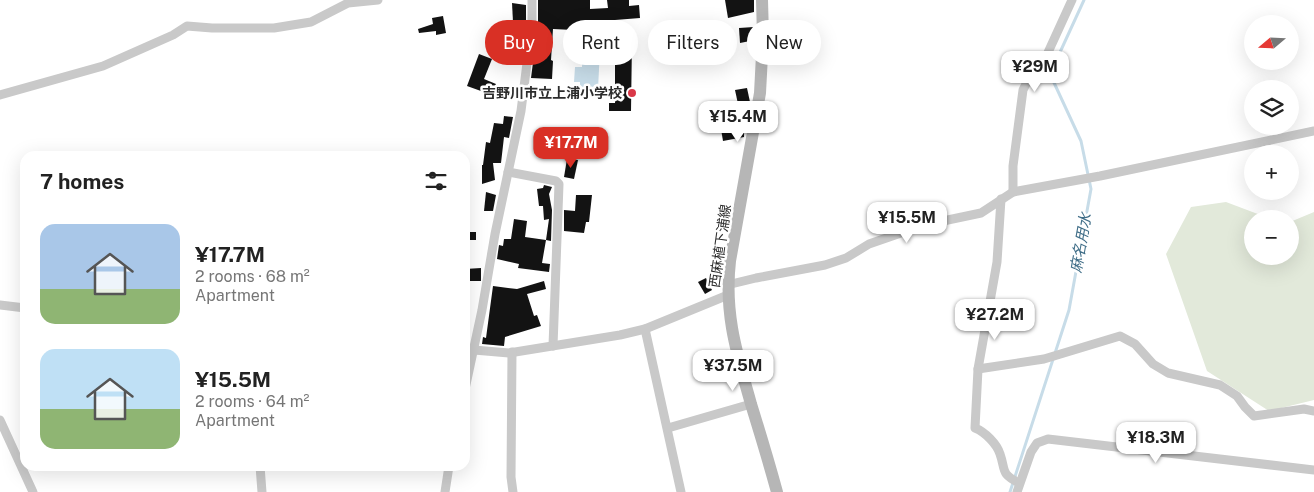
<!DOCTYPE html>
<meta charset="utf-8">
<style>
:root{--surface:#fff;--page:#f6f6f6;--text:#222;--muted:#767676;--accent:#d93025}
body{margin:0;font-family:"Public Sans","Noto Sans JP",sans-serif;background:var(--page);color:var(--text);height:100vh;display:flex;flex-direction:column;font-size:19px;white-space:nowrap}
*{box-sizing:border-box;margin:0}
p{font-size:16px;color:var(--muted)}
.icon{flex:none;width:28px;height:28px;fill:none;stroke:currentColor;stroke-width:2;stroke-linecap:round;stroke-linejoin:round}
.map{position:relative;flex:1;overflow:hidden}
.details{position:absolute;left:20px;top:151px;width:450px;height:320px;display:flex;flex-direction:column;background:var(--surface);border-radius:15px;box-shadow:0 5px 20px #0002}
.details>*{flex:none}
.guide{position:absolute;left:485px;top:20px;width:475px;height:45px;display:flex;gap:10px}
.needle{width:32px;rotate:251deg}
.controls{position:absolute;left:1244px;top:15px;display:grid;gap:10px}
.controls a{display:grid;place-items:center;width:55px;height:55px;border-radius:50%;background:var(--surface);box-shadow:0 5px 20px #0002;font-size:25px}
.price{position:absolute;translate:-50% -42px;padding:0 11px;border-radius:10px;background:#fff;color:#222;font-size:16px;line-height:32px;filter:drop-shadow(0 1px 2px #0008)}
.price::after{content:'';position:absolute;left:50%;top:30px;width:15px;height:11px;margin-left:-8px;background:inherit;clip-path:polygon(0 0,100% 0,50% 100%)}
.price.active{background:var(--accent);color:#fff}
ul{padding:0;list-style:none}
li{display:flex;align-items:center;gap:15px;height:125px;padding:0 20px}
li span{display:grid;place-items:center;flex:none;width:140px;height:100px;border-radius:15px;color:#555}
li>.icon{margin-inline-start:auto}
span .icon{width:60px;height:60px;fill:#fffc;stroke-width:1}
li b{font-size:21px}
h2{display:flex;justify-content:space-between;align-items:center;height:60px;padding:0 20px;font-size:21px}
.chip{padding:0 18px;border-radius:22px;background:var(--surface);box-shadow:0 5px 20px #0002;font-size:18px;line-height:45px}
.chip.active{background:var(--accent);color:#fff}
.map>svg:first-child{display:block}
</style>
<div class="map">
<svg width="1314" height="492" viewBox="0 0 1314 492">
<rect width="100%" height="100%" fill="#fff"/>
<path fill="#e2e9da" d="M 1226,202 L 1271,219 L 1252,219 L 1252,256 L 1290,256 L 1290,222 L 1314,212 L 1314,400 L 1269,411 L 1207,371 L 1166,254 L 1191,207 Z"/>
<path fill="#c7dce8" d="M 583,48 L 600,49 L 598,89 L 580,88 L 580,82 L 574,82 L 575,67 L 582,67 Z"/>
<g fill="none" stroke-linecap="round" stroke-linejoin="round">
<path stroke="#c7dce8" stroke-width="3" d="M 1010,492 L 1069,310 L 1091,189 L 1081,141 L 1050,74 L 1084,0"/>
</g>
<g fill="#131313">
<path d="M 538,0 L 590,0 L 590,9 L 608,8 L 607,0 L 629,0 L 629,6 L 639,5 L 640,18 L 590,22 L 589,45 L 572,46 L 573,30 L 553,29 L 551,60 L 553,61 L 552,79 L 531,78 L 538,24 Z"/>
<path d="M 725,0 L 754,0 L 754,12 L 728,18 Z"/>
<path d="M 512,3 L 526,5 L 526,23 L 513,22 Z"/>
<path d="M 443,16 L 446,33 L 436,35 L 436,31 L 419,33 L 418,29 L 433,24 L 432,18 Z"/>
<path d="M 754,27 L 755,40 L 740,43 L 739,28 Z"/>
<path d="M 610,40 L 632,40 L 631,111 L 609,111 L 609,103 L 615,103 L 615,51 L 609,51 Z"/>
<path d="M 479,54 L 492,59 L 484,79 L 496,84 L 492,95 L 467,86 Z"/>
<path d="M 747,88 L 750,102 L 738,104 L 735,90 Z"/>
<path d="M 504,116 L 513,117 L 509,138 L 504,137 L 501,163 L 493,163 L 495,180 L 482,184 L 482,165 L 483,165 L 486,142 L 490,143 L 494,123 L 503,124 Z"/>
<path d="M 744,125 L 744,137 L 723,141 L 721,129 Z"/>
<path d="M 567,159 L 578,160 L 574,179 L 564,177 Z"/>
<path d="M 544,185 L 552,187 L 549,194 L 552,210 L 551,241 L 546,240 L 549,219 L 544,220 L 543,206 L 539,206 L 537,189 L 543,188 Z"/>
<path d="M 486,192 L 496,195 L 493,211 L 484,211 Z"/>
<path d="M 576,195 L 592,195 L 589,222 L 586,222 L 584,233 L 564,231 L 564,210 L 575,211 Z"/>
<path d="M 514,219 L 527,221 L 525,237 L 546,240 L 542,263 L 550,264 L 549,272 L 518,268 L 519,264 L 497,259 L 499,245 L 503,246 L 504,239 L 511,239 Z"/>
<rect x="465" y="232" width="11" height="8"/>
<path d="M 481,268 L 481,281 L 465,281 L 465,269 Z"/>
<path d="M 706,278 L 712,290 L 705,294 L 698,282 Z"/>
<path d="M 544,281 L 546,289 L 527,294 L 534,316 L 537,315 L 541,326 L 505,337 L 504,346 L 482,344 L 483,337 L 486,338 L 493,286 L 517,289 Z"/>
</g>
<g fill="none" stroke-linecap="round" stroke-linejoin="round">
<g stroke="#c9c9c9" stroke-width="9">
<path d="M 0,95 L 103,66 L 173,35 L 187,26 L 212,28 L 274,28 L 311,22 L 348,3 L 378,0"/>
<path d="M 508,172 L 556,181 L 559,184 L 553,346"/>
<path d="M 1013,192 L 1013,166 L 1023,90 L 1027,82 L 1045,59 L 1072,0"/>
<path d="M 1001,199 L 997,262 L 978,369 L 975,428 C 985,432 997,444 1000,454 C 1006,471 1000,473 1019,483"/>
<path d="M 727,285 L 756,278 L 825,265 L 846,258 L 869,244 L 924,225 L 981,213 L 1013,192 L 1100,176 L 1314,131"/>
<path d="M 0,305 L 25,308"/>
<path d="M 645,329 L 681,492"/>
<path d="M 474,350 L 509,353 L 620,335 L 645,329 L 728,295"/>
<path d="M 512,352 L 511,477 L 513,492"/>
<path d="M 978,369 L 1044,359 L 1120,336 L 1135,344 L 1153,364 L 1168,373 L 1220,385 L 1237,396 L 1245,407 L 1254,416 L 1304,409 L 1314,411"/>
<path d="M 465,389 L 482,310 L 495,234 L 521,111 L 532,23 L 532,0"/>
<path d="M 0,420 L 33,492"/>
<path d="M 668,428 L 751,404"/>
<path d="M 260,466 L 262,492"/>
<path d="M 445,492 L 449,466"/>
<path d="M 1017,492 L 1031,452 L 1037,443 L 1048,439 L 1314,470"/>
</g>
<path stroke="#b6b6b6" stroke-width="12" d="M 762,0 L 763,36 L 760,93 L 730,261 C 724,314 737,354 751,404 C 760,433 769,463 777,492"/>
</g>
<circle fill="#d93848" stroke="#fff" stroke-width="2" cx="632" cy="93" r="5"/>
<g text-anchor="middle" stroke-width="5" stroke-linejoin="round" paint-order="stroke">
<g font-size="14" font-weight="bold" fill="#2c2c2c" stroke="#fff" text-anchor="end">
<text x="622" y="98">吉野川市立上浦小学校</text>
</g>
<g font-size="14" fill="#2c2c2c" stroke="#fff">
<text transform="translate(720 246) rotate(-82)" y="5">西麻植下浦線</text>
</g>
<g font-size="15" font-style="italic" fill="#406e88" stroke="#fff">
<text transform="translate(1081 243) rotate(-80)" y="5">麻名用水</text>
</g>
</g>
</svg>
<div class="controls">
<a><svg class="needle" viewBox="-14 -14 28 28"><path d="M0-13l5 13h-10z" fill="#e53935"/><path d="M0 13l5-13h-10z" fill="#767676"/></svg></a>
<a><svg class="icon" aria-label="layers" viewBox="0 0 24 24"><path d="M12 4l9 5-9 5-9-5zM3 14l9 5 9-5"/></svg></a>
<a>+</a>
<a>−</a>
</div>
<b class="price" style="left:1035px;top:93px">¥29M</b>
<b class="price" style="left:738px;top:143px">¥15.4M</b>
<b class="price active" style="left:571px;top:169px">¥17.7M</b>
<b class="price" style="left:907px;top:244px">¥15.5M</b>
<b class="price" style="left:995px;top:341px">¥27.2M</b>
<b class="price" style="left:733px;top:392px">¥37.5M</b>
<b class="price" style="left:1156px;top:464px">¥18.3M</b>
<div class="guide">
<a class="chip active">Buy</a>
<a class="chip">Rent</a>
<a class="chip">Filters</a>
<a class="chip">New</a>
</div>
<section class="details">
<h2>7 homes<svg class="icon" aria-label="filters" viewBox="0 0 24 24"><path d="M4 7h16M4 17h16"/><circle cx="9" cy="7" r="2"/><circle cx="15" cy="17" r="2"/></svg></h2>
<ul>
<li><span style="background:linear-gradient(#a9c7e8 65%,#8fb573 0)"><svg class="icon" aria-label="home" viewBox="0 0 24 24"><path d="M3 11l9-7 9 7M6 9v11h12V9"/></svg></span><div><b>¥17.7M</b><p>2 rooms · 68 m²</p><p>Apartment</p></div></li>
<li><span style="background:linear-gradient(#bfe0f5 60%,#8fb573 0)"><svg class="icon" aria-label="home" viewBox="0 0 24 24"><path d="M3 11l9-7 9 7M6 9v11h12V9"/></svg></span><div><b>¥15.5M</b><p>2 rooms · 64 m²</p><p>Apartment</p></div></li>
</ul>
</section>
</div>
